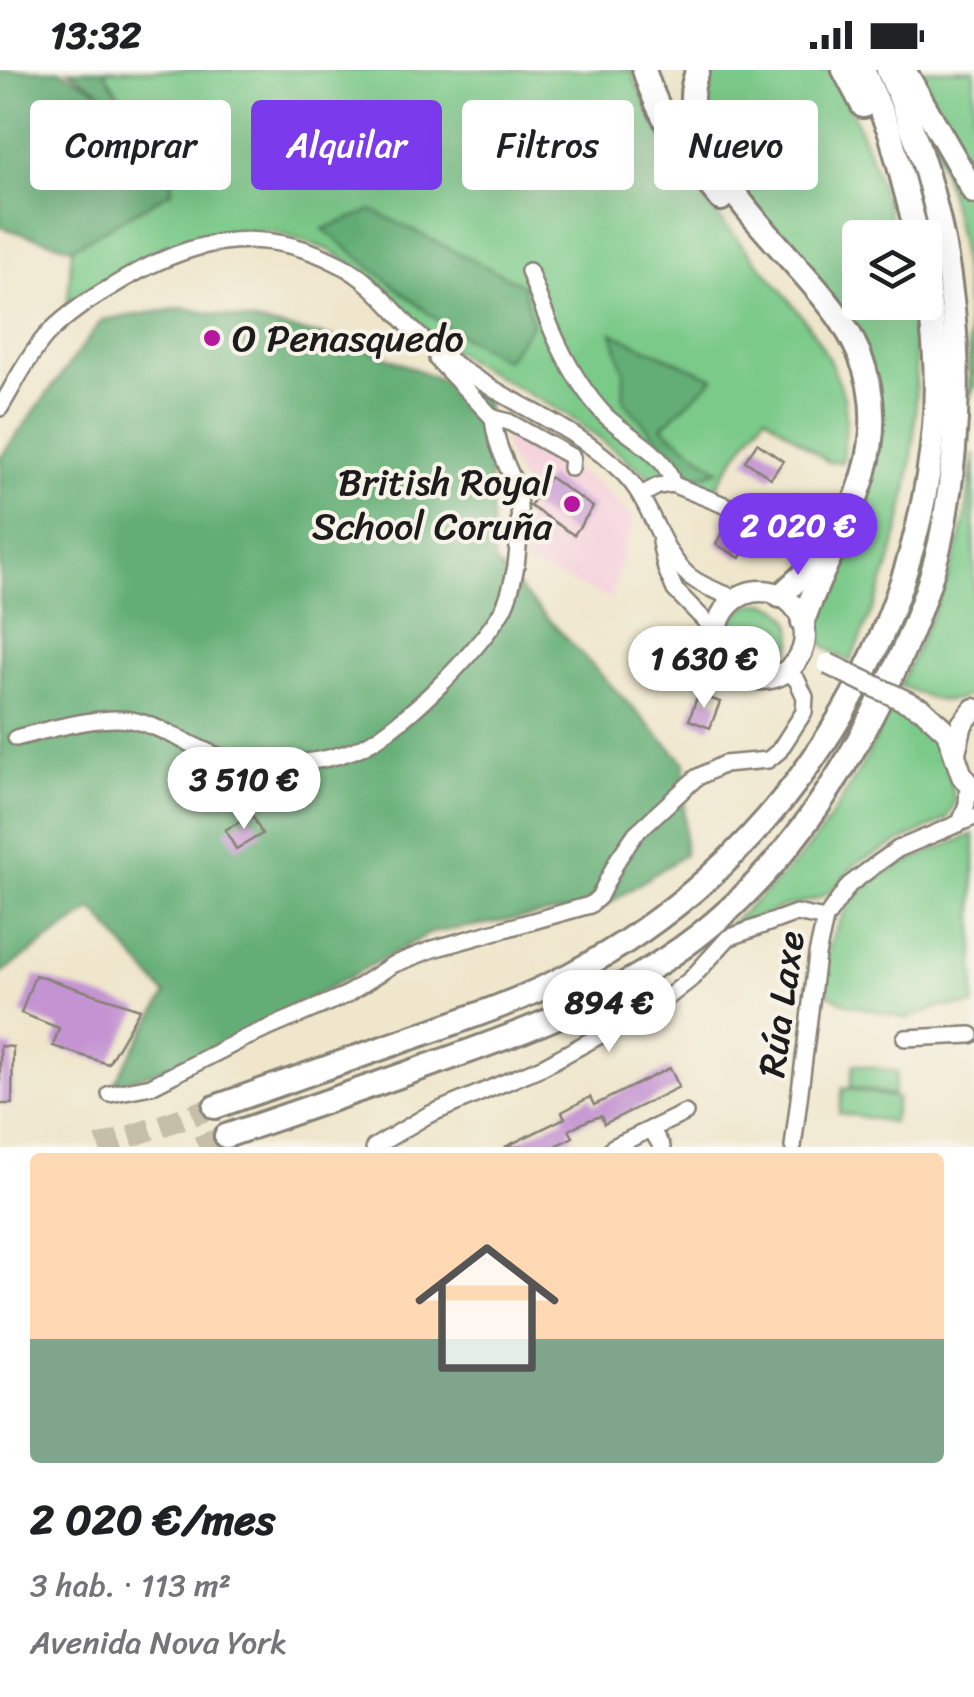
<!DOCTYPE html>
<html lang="es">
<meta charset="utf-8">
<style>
:root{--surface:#fff;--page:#f2f2f2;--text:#202124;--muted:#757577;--accent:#7c3aed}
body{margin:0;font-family:Sriracha,sans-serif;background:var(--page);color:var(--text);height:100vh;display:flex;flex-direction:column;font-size:38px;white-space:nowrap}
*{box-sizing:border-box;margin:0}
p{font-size:32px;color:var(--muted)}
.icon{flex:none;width:55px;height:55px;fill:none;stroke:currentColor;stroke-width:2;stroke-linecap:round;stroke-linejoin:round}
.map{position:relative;height:1077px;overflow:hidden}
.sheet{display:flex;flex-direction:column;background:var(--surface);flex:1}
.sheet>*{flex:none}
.top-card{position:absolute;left:30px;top:30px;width:915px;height:90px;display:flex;gap:20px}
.tools{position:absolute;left:842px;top:150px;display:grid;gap:20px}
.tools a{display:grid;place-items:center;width:100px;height:100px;border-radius:10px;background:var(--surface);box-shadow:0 10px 40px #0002;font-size:50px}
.price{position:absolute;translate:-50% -85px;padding:0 22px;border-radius:35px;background:#fff;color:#222;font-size:32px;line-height:65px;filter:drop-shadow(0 2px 5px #0008)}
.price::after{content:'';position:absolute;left:50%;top:60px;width:30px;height:22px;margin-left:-15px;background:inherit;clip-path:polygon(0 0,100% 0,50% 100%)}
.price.current{background:var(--accent);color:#fff}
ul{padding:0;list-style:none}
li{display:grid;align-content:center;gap:20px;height:530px;padding:0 30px}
li span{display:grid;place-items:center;height:310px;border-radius:10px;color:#555}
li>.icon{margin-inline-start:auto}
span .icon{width:180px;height:180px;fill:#fffc;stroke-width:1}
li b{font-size:42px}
.tag{padding:0 35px;border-radius:10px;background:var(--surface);box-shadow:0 10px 40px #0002;font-size:35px;line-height:90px}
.tag.current{background:var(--accent);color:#fff}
.status{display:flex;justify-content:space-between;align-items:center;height:70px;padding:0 50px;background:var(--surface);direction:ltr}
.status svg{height:28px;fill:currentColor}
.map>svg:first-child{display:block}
</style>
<div class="status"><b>13:32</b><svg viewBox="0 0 49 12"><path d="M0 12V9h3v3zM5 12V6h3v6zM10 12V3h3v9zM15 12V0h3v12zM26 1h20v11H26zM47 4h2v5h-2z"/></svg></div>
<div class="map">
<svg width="974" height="1077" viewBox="0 0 974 1077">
<rect width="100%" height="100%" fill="#f7f3e8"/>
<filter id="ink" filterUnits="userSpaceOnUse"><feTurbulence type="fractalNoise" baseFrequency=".01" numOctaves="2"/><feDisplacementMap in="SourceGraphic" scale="20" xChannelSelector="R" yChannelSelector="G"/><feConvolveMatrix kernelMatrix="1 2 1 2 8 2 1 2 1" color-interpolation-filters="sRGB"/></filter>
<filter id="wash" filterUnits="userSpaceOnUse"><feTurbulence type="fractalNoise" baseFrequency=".0048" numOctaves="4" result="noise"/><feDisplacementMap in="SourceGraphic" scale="40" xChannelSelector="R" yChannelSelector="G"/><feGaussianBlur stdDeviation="2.25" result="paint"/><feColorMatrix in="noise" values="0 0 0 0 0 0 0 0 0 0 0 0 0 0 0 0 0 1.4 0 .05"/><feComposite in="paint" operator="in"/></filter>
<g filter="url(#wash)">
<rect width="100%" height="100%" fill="#efe6cc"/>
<path fill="#f5cfdb" d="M 508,362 L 597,414 L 633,447 L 611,529 L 522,492 L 526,421 L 505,378 L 504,368 Z"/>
<g fill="#7bca8a" stroke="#4c7353" stroke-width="2.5">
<path d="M 103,0 L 631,0 C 651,54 680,99 716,144 C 761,200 821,253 843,324 C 849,346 844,370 842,392 L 828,392 L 765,345 L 723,405 L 714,423 L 649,406 L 569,346 L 472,293 L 424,261 L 365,201 L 327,179 L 271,161 L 226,161 L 162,177 L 68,232 L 72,178 L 172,121 L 167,56 L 125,35 Z"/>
<path d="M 708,0 L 831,0 C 861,54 880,108 895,167 L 860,168 L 860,232 L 909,233 C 923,313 915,407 892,485 C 882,521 865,557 850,592 C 826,580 812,570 814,541 L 858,449 L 870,292 L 719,90 L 699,45 Z"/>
<path d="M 915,0 L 974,0 L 974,103 Z"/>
<path d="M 927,54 L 974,134 L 974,316 L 969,328 C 970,261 967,193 950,128 C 944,103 935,78 927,54 Z"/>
<path d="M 974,384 L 974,622 C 948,639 926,628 900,615 L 948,508 L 965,452 Z"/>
<circle cx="761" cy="565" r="32"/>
<path d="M 890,642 L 919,655 L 937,670 L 944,682 L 955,732 L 947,749 L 858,792 L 831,821 L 816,829 L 783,837 L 718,864 C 750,837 782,809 809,777 C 842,737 865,688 890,642 Z"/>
<path d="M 974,764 L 974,935 L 939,937 L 906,949 L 845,933 L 829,924 L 822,912 C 836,808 890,800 974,764 Z"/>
<path d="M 854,994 L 897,1002 L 893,1025 L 850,1017 Z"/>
<path d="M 843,1018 L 897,1028 L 893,1052 L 839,1043 Z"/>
</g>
<g fill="#64ae76" stroke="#406549" stroke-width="2.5">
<path d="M 0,0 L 59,0 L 104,24 L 68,0 L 103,0 L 125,35 L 167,56 L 172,121 L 72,178 L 0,157 Z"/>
<path d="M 372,140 L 523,215 L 532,254 L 506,290 L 444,256 L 323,159 Z"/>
<path d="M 184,238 L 346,270 L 486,329 L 494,492 L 685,693 L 684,785 L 608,834 L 431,863 L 195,990 L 113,1015 L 166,925 L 93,839 L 0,904 L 0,388 L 102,250 Z"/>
<path d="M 612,263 L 714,308 L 662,357 L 719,400 L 693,409 L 623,330 L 624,303 Z"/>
</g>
<g id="blocks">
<g fill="#c494d2">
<path d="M 757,373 L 783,391 L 771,408 L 745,391 Z"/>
<path d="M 549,407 L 593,437 L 574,465 L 530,436 Z"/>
<path d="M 726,455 L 750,469 L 740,488 L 716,474 Z"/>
<path d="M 698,624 L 720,632 L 710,658 L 689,650 Z"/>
<path d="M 252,745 L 262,764 L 236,779 L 225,760 Z"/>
<path d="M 35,905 L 140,939 L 108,994 L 53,976 L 59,958 L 21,943 Z"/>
<path d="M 0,976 L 13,977 L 12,1034 L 0,1034 Z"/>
<path d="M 670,998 L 679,1017 L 604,1054 L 601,1046 L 589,1050 L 569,1060 L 573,1067 L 553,1077 L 505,1077 L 565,1048 L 562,1042 L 590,1027 L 594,1035 Z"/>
</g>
</g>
</g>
<g filter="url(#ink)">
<use href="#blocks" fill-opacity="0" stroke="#868174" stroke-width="2.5"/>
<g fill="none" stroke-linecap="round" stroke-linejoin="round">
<g stroke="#c5bea9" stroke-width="22" stroke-dasharray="22 11" stroke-linecap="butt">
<path d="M 99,1077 L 215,1037"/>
<path d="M 198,1077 L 226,1066"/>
</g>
<g stroke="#868174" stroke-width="20">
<g id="minor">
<path d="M 529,201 C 547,251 567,304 604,344 C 625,366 668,383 672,414"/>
<path d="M 437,289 L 493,348"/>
<path d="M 0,338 C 14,315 27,288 45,267 C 63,247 87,231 111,217 C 186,171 256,151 339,194 C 367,208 386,231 407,254 C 422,270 441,284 459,297 C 512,335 577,357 624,404 C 653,433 658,479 689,506 C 703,517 720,522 737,529"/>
<path d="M 493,348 L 509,352 L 572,387 L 571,398"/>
<path d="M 641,425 L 658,416 L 672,414 L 791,462 L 799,461 L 807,455"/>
<path d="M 660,472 L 666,499 L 675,520 L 717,563"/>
<path d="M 16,668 C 47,660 105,643 136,651 C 173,660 204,687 242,692 C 278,697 321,693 355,680 C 397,664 481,579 503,539 C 510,526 513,510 516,496 C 519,471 523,436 514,412 C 504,388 496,376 493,348"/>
<path d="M 960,753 L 967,734 L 968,716"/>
<path d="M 905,968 L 971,965"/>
<path d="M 110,1024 L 151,1016 L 243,969 L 346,925 L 392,895 L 433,879 L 590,835 L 599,827 L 618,789 L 636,763 L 696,708 L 724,694 L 768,690 L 779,681 L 804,642 L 805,627 L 797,610 L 787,601"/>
<path d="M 651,1059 L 662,1077"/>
<path d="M 374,1077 L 428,1045 L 544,996 L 663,931 L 691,909 L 728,868 L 796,843 L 825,849"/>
<path d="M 613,1077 L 685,1043"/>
<path d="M 793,1077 L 817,885 L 825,849 L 849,815 L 874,796 L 898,779 L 974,747"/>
</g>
</g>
<g stroke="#868174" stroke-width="25">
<g id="major">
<circle cx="761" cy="565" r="44"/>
<path d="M 922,639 L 947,662 L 962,706 L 974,721"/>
<path d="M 955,682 L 962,654 L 974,639"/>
</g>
</g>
<g stroke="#868174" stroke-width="28">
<g id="highway">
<path d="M 644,0 C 659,49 688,90 721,129"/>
<path d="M 698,0 C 661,80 802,188 842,252 C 854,270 864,293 869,315 C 887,407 828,472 803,552"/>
<path d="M 844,0 L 863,36"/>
<path d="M 863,0 L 890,62 L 918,168"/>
<path d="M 904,0 L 974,122"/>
<path d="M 780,526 L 807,501 L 820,480"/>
<path d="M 215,1037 C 279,1014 344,992 408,969 C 462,950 518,932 569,905 C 774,798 914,588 934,357 C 939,304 933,251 925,199"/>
<path d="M 226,1066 C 290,1044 355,1022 419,999 C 505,969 591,939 667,888 C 748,835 809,758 856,675 C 890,613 924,543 940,473 C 974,313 956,148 888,0"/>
</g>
</g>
<use href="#minor" stroke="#fff" stroke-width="15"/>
<use href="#major" stroke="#fff" stroke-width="20"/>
<use href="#highway" stroke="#fff" stroke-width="22"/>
<g stroke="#868174" stroke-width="25" stroke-linecap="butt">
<path id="major-bridge" d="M 828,594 L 922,639"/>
</g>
<use href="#major-bridge" stroke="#fff" stroke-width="20"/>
</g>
</g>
<g fill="#b5179e" stroke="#f7f3e8" stroke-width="4">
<circle cx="212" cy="268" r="10"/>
<circle cx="572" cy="434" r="10"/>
</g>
<g text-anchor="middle" stroke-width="8" stroke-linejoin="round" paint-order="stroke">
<g font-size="38" fill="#1c1c1c" stroke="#f7f3e8" text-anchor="start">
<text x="232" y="281">O Penasquedo</text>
<text x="552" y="425" text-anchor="end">British Royal<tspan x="552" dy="44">School Coruña</tspan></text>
</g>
<g font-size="38" fill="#1c1c1c" stroke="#f7f3e8">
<text transform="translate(781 934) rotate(-82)" y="13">Rúa Laxe</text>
</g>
</g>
</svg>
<div class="tools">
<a><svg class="icon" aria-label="layers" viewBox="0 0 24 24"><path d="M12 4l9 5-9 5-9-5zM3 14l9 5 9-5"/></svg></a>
</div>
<b class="price current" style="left:798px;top:508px">2 020 €</b>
<b class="price" style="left:704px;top:641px">1 630 €</b>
<b class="price" style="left:244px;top:762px">3 510 €</b>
<b class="price" style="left:609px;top:985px">894 €</b>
<div class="top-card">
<a class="tag">Comprar</a>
<a class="tag current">Alquilar</a>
<a class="tag">Filtros</a>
<a class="tag">Nuevo</a>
</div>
</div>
<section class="sheet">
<ul>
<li><span style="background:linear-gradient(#ffd9b3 60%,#7fa58c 0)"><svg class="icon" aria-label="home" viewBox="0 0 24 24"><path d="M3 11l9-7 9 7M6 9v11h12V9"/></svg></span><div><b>2 020 €/mes</b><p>3 hab. · 113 m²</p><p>Avenida Nova York</p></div></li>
</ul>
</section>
